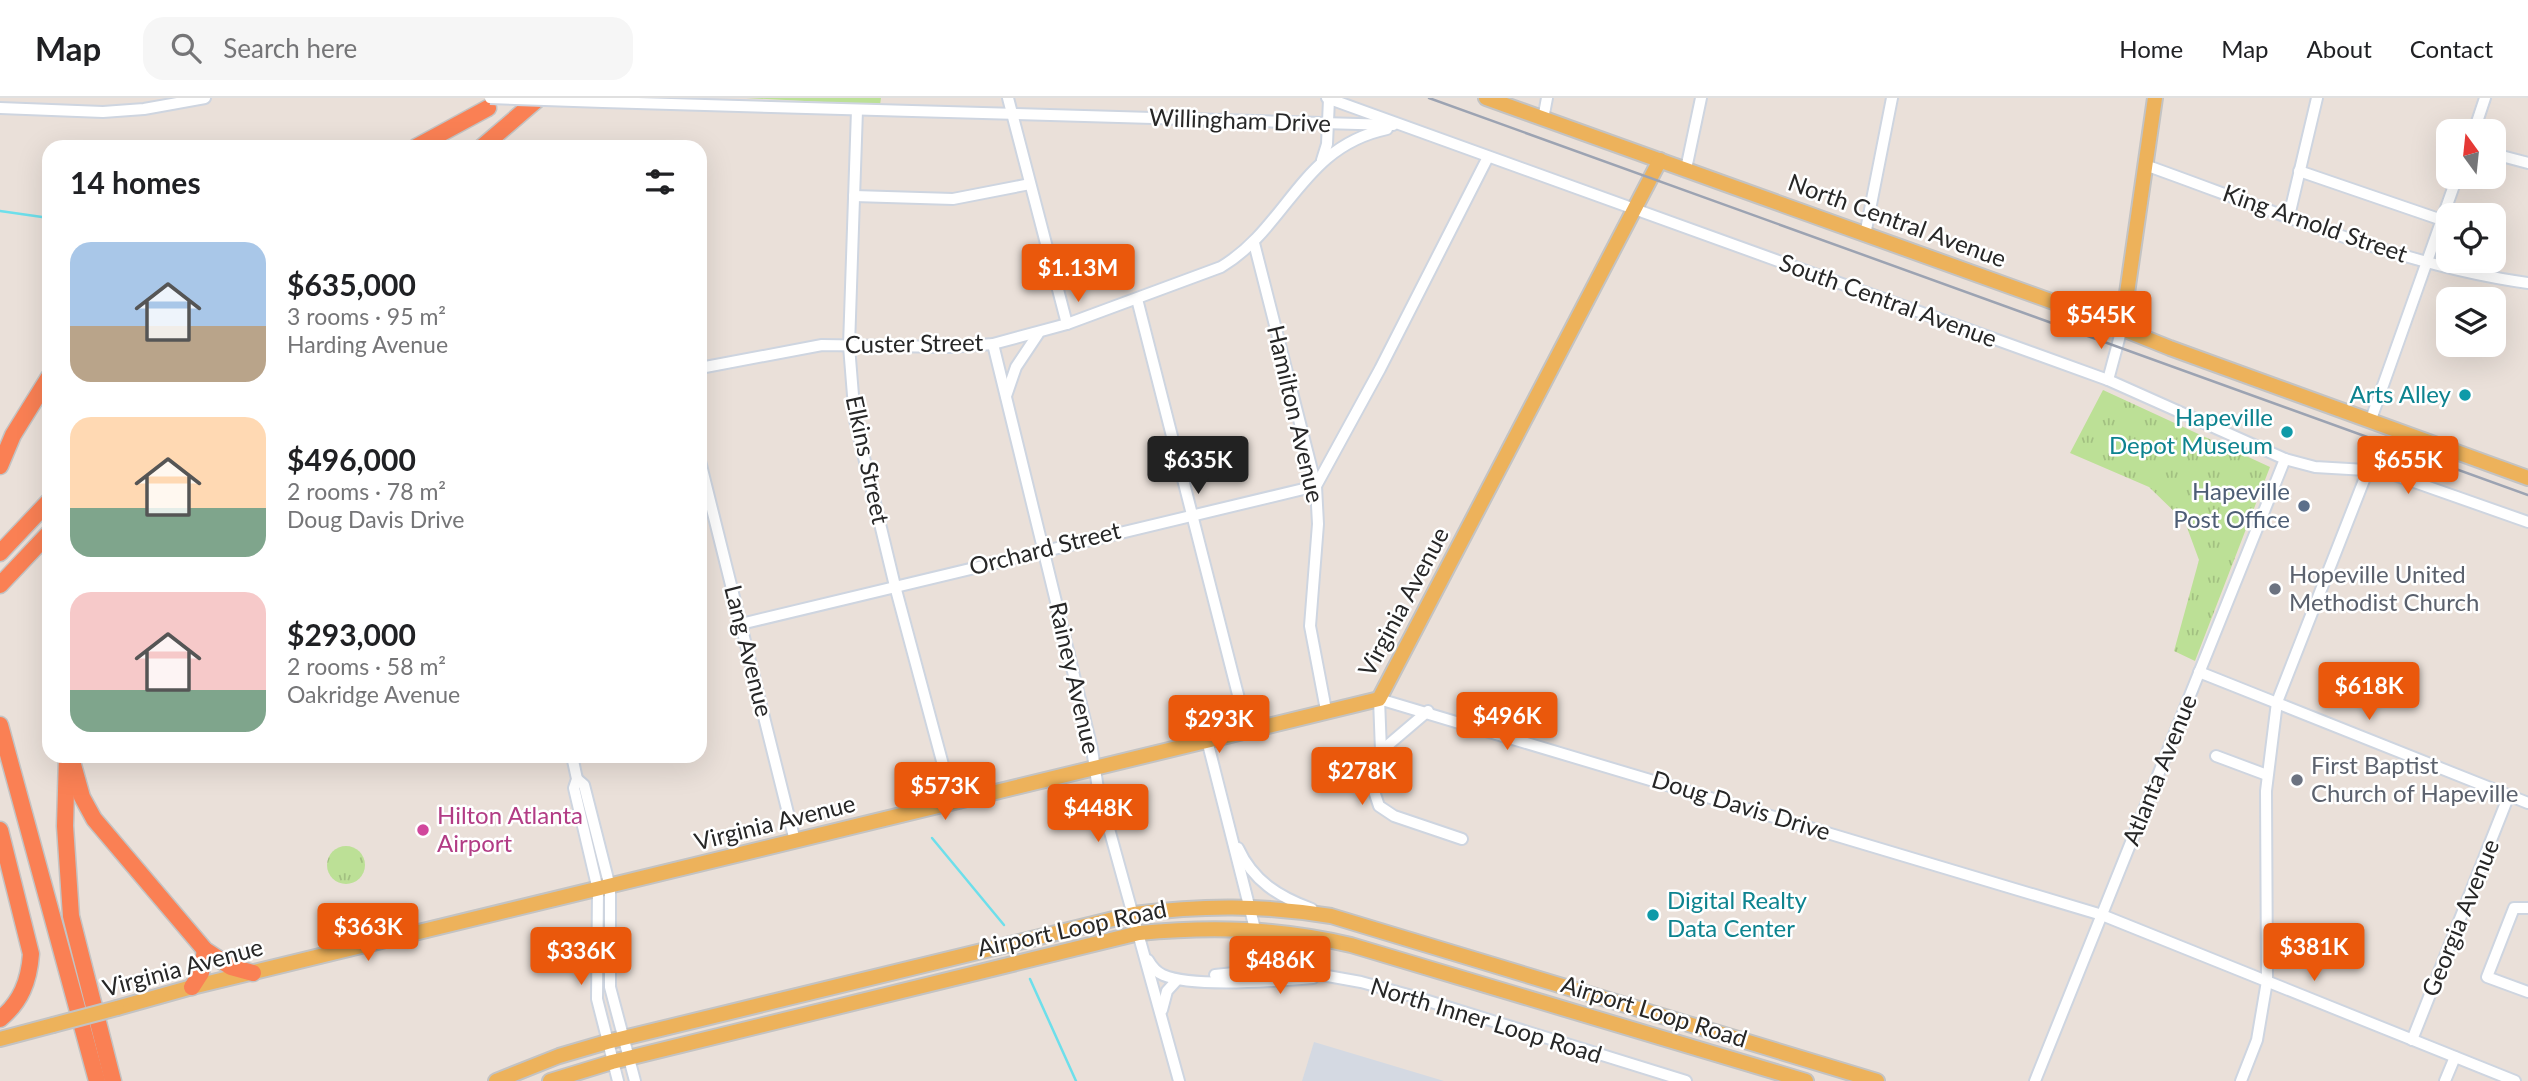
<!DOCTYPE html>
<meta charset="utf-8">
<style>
:root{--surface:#fff;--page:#f6f6f6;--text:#202124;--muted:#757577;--line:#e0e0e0;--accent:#ea580c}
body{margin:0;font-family:Lato,sans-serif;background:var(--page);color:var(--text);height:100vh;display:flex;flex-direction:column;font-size:26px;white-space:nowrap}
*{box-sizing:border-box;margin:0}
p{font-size:23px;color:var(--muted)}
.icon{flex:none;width:38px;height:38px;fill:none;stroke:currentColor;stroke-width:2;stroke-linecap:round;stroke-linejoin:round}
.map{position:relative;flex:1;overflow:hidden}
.panel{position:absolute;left:42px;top:42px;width:665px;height:623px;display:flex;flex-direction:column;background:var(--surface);border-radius:21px;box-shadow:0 7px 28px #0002}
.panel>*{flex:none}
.needle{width:46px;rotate:345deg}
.controls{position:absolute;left:2436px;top:21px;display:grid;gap:14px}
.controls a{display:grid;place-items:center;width:70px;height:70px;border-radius:14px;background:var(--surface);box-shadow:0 7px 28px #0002;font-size:35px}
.price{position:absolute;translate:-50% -60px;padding:0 16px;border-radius:7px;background:var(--accent);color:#fff;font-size:23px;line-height:46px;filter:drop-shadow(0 2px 4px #0008)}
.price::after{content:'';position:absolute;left:50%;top:42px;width:21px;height:16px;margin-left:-10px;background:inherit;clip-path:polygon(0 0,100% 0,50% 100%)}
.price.on{background:#222;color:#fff}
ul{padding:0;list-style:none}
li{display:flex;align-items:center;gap:21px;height:175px;padding:0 28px}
li span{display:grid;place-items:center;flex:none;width:196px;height:140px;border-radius:21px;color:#555}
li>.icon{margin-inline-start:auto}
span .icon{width:84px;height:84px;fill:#fffc;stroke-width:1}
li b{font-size:30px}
h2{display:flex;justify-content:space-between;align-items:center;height:84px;padding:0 28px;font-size:30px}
header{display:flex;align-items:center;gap:42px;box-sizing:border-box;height:98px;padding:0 35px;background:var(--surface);border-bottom:2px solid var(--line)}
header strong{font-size:33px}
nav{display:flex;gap:38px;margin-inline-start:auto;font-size:24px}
.search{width:490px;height:63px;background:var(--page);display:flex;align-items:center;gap:18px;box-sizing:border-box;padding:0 24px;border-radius:21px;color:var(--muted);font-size:26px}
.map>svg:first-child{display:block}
</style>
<header>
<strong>Map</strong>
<div class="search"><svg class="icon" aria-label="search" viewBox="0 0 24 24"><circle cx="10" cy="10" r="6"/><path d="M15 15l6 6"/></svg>Search here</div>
<nav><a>Home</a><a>Map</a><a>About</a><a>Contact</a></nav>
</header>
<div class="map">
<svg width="2528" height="983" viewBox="0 0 2528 983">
<defs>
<pattern id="grass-tufts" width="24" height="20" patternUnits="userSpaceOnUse" patternTransform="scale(1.75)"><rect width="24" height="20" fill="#bce096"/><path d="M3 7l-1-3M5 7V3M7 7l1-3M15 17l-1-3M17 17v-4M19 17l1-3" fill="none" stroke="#a2c081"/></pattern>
</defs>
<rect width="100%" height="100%" fill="#eae0d9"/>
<path fill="#d4d9e2" d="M 1314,944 L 1444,983 L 1302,983 Z"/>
<g fill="url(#grass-tufts)">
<path d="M 746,0 L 881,0 L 880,7 Z"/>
<path d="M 2103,292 L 2270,369 L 2195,563 L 2174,553 L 2199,462 L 2185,424 L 2149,389 L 2070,355 Z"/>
<circle cx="346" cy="767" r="19"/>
</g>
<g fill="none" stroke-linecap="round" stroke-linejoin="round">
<g stroke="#6ddfeb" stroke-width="2.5">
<path d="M 0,113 L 49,120"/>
<path d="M 932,740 L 1004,827"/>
<path d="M 1030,881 L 1076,983"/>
</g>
<g stroke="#ced5e0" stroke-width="14">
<g id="minor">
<path d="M 1008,0 L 1067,226"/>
<path d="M 1327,0 L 2108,282 L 2285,361 L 2315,369 L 2383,373 L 2528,424"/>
<path d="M 603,4 L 1393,27"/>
<path d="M 0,10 L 103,14 L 144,11 L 205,0"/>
<path d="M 857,12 L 849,248 L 855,322 L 895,488 L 953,704"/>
<path d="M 1543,21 L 1547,0"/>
<path d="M 2474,33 L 2485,0"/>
<path d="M 2494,56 L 2528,65"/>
<path d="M 1322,62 L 1327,46 L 1329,1"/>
<path d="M 2145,67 C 2266,110 2402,168 2528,185"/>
<path d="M 1686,71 L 1701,0"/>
<path d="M 2299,73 L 2442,122"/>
<path d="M 854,98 L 953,101 L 1030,86"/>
<path d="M 2289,118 L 2317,0"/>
<path d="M 1865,137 L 1892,0"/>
<path d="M 1254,145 L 1316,388 L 1318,426 L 1310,528 L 1326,612"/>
<path d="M 1137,201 L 1247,632"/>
<path d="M 993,246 L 1092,651 L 1098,691 L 1179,983"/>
<path d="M 700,270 L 822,247 L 950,249 L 993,246 L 1067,226 L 1221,169 C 1288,129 1301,49 1387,31"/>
<path d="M 2108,282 L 2122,230"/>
<path d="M 1006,298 L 1016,269 L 1038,236"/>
<path d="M 2370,324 L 2457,79"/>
<path d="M 700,363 L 795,743"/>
<path d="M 741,526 L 1316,388 L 1380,271 L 1488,59"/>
<path d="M 2199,574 L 2528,705"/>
<path d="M 1207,642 L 1255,831 L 1257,859"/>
<path d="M 1381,653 L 1428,613"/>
<path d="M 572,658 L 577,681 L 574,690 L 598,792 L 597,901 L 618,983"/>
<path d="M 2216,658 L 2267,677"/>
<path d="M 577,681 L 584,687 L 610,789 L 610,889 L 635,983"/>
<path d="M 1462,741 L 1394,718 L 1379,708 L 1374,693 L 1381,653 L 1379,601 L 2102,817 L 2515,983"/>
<path d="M 1238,750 C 1253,783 1279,799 1312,811"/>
<path d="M 2528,810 L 2514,810 L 2487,879 L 2528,894"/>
<path d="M 1257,859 L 1266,867 L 1361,884 L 1412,898 L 1686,983"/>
<path d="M 1148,862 C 1152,869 1156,874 1163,877 C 1193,890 1279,883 1313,880"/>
<path d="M 1215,877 L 1243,874 L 1257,859"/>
<path d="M 1162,912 L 1167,893 L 1177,882"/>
<path d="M 2412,942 L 2509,697"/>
<path d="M 2035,983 L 2285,361"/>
<path d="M 2241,983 L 2257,942 L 2267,883 L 2266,693 L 2277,604 L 2368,372"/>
<path d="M 2445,983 L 2455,959"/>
</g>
</g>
<g stroke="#c3c3c3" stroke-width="18">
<g id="major">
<path d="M 1486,0 L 2073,211 L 2170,250 L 2528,380"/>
<path d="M 2122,230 L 2155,0"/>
<path d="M 117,910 L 192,889 L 1379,601 L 1660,62"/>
<path d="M 0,941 L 53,927"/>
<path d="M 496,983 L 559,958 L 607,944 L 1134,816 C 1203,807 1262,807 1331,818 L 1877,983"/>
<path d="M 550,983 L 612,964 L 1139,835 C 1213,828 1278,830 1351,847 L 1806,983"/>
</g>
</g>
<g stroke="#c3c3c3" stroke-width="19">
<g id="highway">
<path d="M 416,49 L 488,10"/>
<path d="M 482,49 L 539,0"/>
<path d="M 0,368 L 13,337 L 49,279"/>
<path d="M 0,455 L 49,403"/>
<path d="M 0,487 L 49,435"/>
<path d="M 0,627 L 97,983"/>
<path d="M 67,658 L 65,728 L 71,818 L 113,983"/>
<path d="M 72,663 L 82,699 L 94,721 L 205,852 L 231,869 L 253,875"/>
<path d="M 0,732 L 31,856 C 29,883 21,904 0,921"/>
<path d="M 192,889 L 201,875 L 205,852"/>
</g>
</g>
<use href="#minor" stroke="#fff" stroke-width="10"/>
<use href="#major" stroke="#edb25b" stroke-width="14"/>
<use href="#highway" stroke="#fa8054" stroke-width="16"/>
<path stroke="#9ca3b2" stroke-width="2.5" d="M 1429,0 L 2528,397"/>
<g stroke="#ced5e0" stroke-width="14" stroke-linecap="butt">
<path id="minor-bridge" d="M 490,0 L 603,4"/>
</g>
<g stroke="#c3c3c3" stroke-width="18" stroke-linecap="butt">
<path id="major-bridge" d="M 53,927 L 117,910"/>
</g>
<use href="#minor-bridge" stroke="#fff" stroke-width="10"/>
<use href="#major-bridge" stroke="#edb25b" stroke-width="14"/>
</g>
<g fill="#0f9aa8" stroke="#fff" stroke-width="2.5">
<circle cx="2465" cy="297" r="7"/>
<circle cx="2287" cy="334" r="7"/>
<circle cx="1653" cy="817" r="7"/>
</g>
<circle fill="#5c6f8a" stroke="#fff" stroke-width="2.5" cx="2304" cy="408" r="7"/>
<g fill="#6b7280" stroke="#fff" stroke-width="2.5">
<circle cx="2275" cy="491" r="7"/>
<circle cx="2297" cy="682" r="7"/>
</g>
<circle fill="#d1479c" stroke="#fff" stroke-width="2.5" cx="423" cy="732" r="7"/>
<g text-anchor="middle" stroke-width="5" stroke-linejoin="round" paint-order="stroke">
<g font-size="24" fill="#272727" stroke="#fff">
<text transform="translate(1240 23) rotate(2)" y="8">Willingham Drive</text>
<text transform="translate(1897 123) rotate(20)" y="8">North Central Avenue</text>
<text transform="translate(2315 126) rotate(19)" y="8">King Arnold Street</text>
<text transform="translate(1888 203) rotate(20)" y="8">South Central Avenue</text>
<text transform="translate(914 246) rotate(-1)" y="8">Custer Street</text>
<text transform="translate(1295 316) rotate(77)" y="8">Hamilton Avenue</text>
<text transform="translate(867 362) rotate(78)" y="8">Elkins Street</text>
<text transform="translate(1045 451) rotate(-14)" y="8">Orchard Street</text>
<text transform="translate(1404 504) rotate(-62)" y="8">Virginia Avenue</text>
<text transform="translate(748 553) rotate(76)" y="8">Lang Avenue</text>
<text transform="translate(1074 580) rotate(77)" y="8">Rainey Avenue</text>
<text transform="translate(2160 672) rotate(-68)" y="8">Atlanta Avenue</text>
<text transform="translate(1741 708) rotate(17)" y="8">Doug Davis Drive</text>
<text transform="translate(775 725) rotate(-14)" y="8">Virginia Avenue</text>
<text transform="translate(2461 820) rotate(-68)" y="8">Georgia Avenue</text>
<text transform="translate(1072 831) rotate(-12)" y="8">Airport Loop Road</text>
<text transform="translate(183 870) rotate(-15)" y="8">Virginia Avenue</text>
<text transform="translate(1654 914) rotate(17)" y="8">Airport Loop Road</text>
<text transform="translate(1486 923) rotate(17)" y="8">North Inner Loop Road</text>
</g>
<g font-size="24" fill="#0d838f" stroke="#fff" text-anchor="end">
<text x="2451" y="305">Arts Alley</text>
<text x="2273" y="328">Hapeville<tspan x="2273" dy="28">Depot Museum</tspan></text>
<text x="1667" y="811" text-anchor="start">Digital Realty<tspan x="1667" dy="28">Data Center</tspan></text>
</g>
<g font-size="24" fill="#4e5e75" stroke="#fff" text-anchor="end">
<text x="2290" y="402">Hapeville<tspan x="2290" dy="28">Post Office</tspan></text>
</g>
<g font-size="24" fill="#5b616d" stroke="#fff" text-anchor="start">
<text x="2289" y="485">Hopeville United<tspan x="2289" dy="28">Methodist Church</tspan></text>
<text x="2311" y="676">First Baptist<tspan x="2311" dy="28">Church of Hapeville</tspan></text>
</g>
<g font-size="24" fill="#b23c85" stroke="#fff" text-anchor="start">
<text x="437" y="726">Hilton Atlanta<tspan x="437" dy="28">Airport</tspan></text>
</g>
</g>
</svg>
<div class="controls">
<a><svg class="needle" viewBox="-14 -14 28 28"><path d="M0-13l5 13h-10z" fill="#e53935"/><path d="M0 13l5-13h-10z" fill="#757577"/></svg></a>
<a><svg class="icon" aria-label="locate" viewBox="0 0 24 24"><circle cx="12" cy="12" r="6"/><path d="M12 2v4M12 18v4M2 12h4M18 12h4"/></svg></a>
<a><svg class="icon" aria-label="layers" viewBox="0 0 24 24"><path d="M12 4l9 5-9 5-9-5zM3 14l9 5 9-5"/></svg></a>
</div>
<b class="price" style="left:1078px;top:206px">$1.13M</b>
<b class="price" style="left:2101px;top:253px">$545K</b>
<b class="price on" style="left:1198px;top:398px">$635K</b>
<b class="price" style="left:2408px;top:398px">$655K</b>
<b class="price" style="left:2369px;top:624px">$618K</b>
<b class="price" style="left:1507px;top:654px">$496K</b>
<b class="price" style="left:1219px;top:657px">$293K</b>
<b class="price" style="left:1362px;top:709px">$278K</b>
<b class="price" style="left:945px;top:724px">$573K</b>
<b class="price" style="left:1098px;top:746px">$448K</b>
<b class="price" style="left:368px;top:865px">$363K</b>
<b class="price" style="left:2314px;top:885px">$381K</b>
<b class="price" style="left:581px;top:889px">$336K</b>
<b class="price" style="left:1280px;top:898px">$486K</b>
<section class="panel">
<h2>14 homes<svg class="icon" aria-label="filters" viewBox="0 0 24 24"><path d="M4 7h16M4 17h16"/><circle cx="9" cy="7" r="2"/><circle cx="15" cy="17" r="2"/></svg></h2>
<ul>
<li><span style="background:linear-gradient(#a9c7e8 60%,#b9a48a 0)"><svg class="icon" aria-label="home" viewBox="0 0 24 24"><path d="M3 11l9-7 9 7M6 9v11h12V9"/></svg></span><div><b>$635,000</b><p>3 rooms · 95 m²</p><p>Harding Avenue</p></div></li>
<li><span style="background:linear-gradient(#ffd9b3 65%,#7fa58c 0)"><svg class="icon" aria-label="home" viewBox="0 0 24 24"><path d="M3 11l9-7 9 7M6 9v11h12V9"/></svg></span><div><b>$496,000</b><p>2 rooms · 78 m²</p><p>Doug Davis Drive</p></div></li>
<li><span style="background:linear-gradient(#f6c9c9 70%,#7fa58c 0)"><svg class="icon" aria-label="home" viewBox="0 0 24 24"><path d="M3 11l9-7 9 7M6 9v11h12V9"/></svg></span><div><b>$293,000</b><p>2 rooms · 58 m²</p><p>Oakridge Avenue</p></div></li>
</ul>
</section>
</div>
